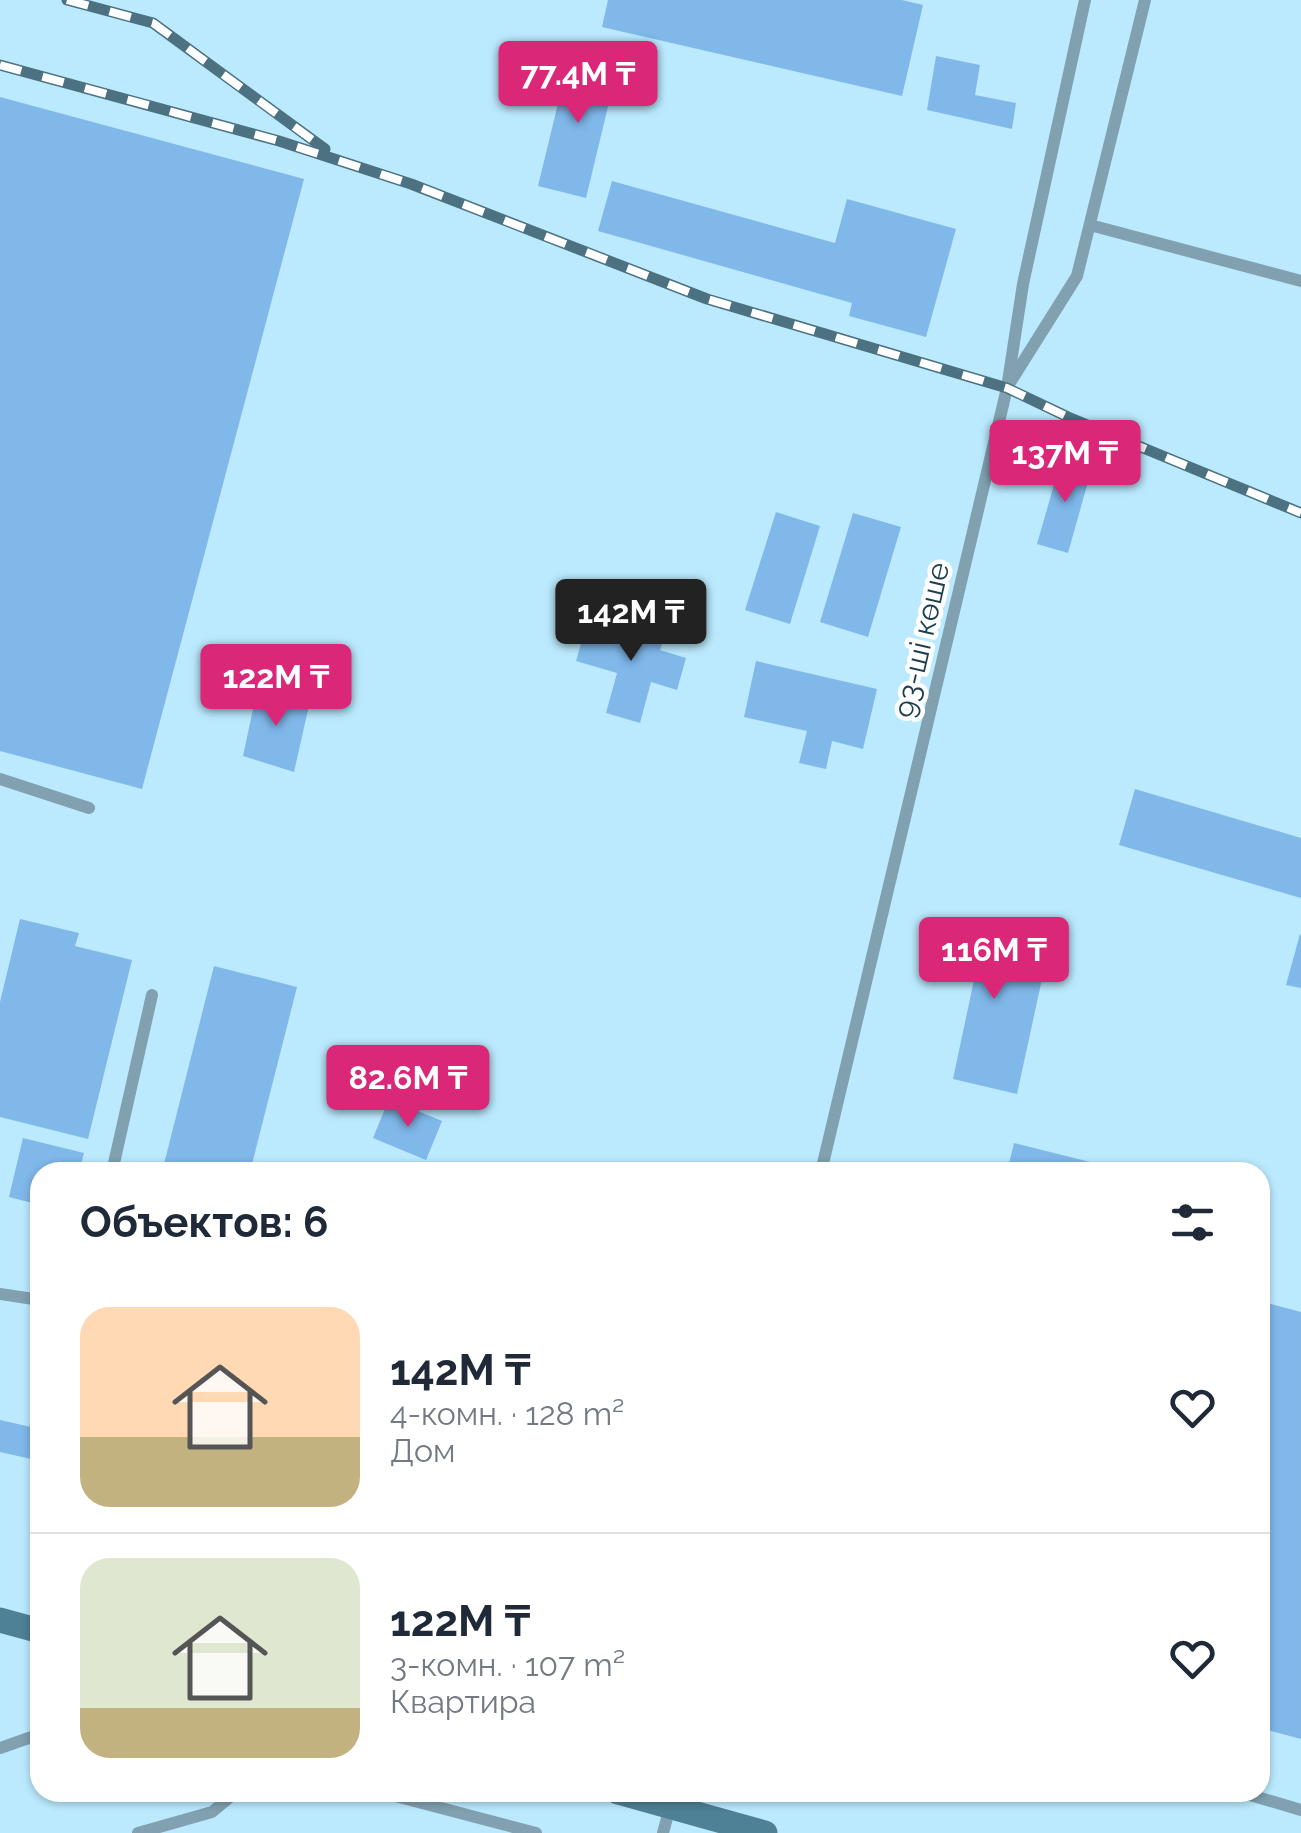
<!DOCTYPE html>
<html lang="ru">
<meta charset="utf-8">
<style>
:root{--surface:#fff;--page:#f2f2f3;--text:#1f2937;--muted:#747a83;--line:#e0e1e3;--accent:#db2777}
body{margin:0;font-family:Raleway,sans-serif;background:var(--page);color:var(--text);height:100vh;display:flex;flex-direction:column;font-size:38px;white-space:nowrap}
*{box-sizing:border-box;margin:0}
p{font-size:32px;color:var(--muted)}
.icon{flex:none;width:55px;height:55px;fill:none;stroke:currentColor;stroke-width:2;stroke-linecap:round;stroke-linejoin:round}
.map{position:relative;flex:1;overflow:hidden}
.details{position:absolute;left:30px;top:1162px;width:1240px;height:640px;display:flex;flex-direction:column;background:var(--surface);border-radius:30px;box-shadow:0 2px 8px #0004}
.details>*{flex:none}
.price{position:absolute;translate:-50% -85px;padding:0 22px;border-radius:10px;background:var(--accent);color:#fff;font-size:32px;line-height:65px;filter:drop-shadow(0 2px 5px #0008)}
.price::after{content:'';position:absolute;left:50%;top:60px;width:30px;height:22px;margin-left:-15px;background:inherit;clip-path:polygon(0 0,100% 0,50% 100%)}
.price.current{background:#222;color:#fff}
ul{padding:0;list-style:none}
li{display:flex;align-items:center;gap:30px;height:250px;padding:0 50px}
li+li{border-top:2px solid var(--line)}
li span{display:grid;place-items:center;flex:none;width:280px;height:200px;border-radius:30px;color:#555}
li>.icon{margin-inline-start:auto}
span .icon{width:120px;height:120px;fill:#fffc;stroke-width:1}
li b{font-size:42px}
h2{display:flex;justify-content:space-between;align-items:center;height:120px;padding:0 50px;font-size:42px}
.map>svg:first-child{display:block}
</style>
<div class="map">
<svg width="1301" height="1833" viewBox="0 0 1301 1833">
<rect width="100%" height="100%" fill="#bbeafe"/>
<g fill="#80b8ea">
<path d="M 608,0 L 902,0 L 923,5 L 902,96 L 602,27 Z"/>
<path d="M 570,54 L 618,65 L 586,198 L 538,186 Z"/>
<path d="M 936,56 L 980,65 L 975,95 L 1016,103 L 1012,129 L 927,110 Z"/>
<path d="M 0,97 L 304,179 L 142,789 L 0,751 Z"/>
<path d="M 612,181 L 835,243 L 847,199 L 956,229 L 926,337 L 849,316 L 852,303 L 598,231 Z"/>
<path d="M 1062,457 L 1093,464 L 1068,553 L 1037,544 Z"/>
<path d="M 776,512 L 820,526 L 790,624 L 745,610 Z"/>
<path d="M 853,513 L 901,527 L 868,637 L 820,622 Z"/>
<path d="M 629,619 L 667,630 L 660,650 L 686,658 L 677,690 L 651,682 L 640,723 L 606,713 L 617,673 L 576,661 L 587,623 L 625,635 Z"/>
<path d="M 756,661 L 877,689 L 863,749 L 832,741 L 826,769 L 799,763 L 807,731 L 744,717 Z"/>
<path d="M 258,686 L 310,701 L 294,772 L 243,756 Z"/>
<path d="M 1135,789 L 1301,838 L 1301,898 L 1119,845 Z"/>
<path d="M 20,919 L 79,933 L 75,946 L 132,960 L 88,1139 L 0,1117 L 0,1002 Z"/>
<path d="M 944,921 L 1049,947 L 1017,1094 L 953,1079 L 974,980 L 934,971 Z"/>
<path d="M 1300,934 L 1301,935 L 1301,988 L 1286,985 Z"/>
<path d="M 214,966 L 297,987 L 250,1172 L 162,1172 Z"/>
<path d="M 389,1099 L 442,1121 L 426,1160 L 373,1138 Z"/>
<path d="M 23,1138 L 84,1153 L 79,1172 L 40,1172 L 40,1205 L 9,1197 Z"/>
<path d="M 1014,1143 L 1102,1165 L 1100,1172 L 1007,1172 Z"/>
<path d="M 1260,1301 L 1301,1312 L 1301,1739 L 1260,1728 Z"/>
<path d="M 0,1420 L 40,1429 L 40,1461 L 0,1452 Z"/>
</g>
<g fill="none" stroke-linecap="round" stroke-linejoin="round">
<g stroke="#81a1b0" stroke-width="12">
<path d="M 1090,225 L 1301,281"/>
<path d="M 1011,381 L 1077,276 L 1145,0"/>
<path d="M 0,779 L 89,808"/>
<path d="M 112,1172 L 152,995"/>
<path d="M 821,1172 L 1007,388 L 1023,284 L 1085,0"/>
<path d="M 0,1294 L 40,1300"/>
<path d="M 0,1748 L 40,1734"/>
<path d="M 380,1792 L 536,1833"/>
<path d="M 1240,1792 L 1301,1810"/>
<path d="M 138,1833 L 212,1812 L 236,1792"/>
<path d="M 663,1833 L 674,1792"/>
</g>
<g stroke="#4f8196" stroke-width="25">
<path d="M 0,1620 L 40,1631"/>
<path d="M 618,1792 L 765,1833"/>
</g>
<g stroke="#4c7282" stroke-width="11">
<g id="rail">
<path d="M 67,0 L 153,23 L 325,149"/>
<path d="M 0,65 L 279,141 L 411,184 L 707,299 L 1007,388 L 1068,417 L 1301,513"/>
</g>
</g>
<use href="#rail" stroke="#fff" stroke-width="8" stroke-dasharray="22" stroke-linecap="butt"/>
</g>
<g text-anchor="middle" stroke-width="9" stroke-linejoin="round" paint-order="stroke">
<g font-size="30" fill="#1d3f4d" stroke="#fff">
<text transform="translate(922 640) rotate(-77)" y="10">93-ші көше</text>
</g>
</g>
</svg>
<b class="price" style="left:578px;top:126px">77.4M ₸</b>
<b class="price" style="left:1065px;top:505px">137M ₸</b>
<b class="price current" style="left:631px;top:664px">142M ₸</b>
<b class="price" style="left:276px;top:729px">122M ₸</b>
<b class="price" style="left:994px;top:1002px">116M ₸</b>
<b class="price" style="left:408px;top:1130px">82.6M ₸</b>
<section class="details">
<h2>Объектов: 6<svg class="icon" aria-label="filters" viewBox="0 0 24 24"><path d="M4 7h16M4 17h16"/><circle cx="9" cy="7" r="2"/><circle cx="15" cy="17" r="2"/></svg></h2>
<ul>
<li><span style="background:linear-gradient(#ffd9b3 65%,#c2b280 0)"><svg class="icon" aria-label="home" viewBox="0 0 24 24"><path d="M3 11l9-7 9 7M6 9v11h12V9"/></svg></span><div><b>142M ₸</b><p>4-комн. · 128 m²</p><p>Дом</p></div><svg class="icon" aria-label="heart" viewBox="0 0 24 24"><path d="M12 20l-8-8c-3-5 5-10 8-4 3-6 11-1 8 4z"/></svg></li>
<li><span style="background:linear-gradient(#dfe7d0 75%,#c2b280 0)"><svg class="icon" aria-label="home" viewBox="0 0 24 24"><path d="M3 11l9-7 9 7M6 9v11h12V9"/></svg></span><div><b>122M ₸</b><p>3-комн. · 107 m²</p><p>Квартира</p></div><svg class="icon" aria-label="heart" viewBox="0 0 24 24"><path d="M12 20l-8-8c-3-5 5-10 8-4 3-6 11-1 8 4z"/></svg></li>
</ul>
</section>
</div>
